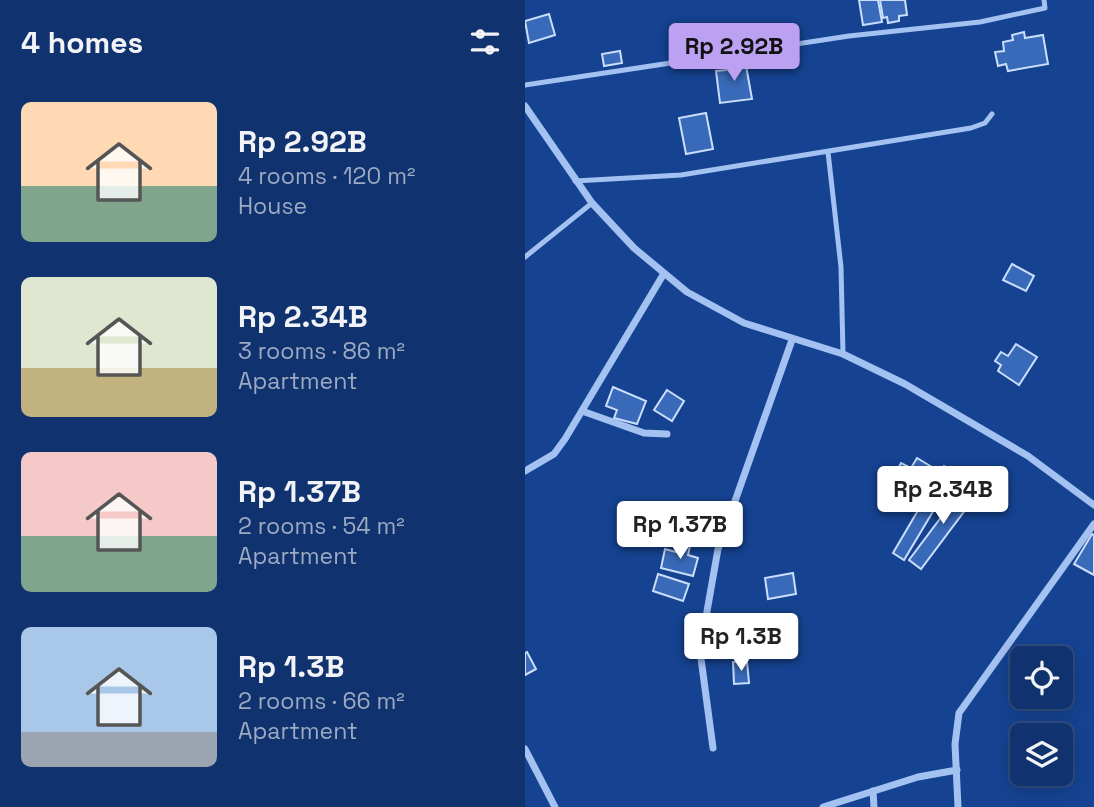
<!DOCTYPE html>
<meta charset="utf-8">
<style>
:root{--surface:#10326e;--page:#193a73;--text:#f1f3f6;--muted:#9caac2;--line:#304d81;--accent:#bca0f2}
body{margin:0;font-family:"Space Grotesk",sans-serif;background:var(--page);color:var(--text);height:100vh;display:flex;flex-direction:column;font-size:26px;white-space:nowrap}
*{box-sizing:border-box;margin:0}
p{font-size:23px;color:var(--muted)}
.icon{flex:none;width:38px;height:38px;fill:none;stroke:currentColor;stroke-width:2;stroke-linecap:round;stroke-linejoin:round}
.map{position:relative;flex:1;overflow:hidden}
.panel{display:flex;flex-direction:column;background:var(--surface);width:525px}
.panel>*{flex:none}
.fabs{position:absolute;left:485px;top:646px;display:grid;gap:14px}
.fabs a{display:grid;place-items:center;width:63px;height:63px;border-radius:10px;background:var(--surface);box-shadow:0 4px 18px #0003,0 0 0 2px var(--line);font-size:35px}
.price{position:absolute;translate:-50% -60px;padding:0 16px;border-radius:7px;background:#fff;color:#222;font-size:23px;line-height:46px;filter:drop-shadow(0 2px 4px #0008)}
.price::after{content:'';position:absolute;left:50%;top:42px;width:21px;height:16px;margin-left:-10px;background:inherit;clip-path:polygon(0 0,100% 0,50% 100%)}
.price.active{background:var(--accent);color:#111}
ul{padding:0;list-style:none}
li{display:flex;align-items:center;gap:21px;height:175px;padding:0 21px}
li span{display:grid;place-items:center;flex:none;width:196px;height:140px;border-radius:10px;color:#555}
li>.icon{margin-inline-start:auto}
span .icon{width:84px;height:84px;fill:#fffc;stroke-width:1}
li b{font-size:30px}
h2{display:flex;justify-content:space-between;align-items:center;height:84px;padding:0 21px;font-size:30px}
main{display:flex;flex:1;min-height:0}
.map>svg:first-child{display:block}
</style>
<main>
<section class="panel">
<h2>4 homes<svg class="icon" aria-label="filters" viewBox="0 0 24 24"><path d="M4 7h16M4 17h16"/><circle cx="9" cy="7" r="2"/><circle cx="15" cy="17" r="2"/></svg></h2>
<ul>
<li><span style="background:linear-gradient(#ffd9b3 60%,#7fa58c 0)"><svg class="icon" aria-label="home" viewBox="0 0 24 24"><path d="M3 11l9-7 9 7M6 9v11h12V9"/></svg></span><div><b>Rp 2.92B</b><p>4 rooms · 120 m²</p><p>House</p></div></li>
<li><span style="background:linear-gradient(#dfe7d0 65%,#c2b280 0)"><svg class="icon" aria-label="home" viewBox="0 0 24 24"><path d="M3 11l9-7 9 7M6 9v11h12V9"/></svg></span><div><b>Rp 2.34B</b><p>3 rooms · 86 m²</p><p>Apartment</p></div></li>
<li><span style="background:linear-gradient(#f6c9c9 60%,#7fa58c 0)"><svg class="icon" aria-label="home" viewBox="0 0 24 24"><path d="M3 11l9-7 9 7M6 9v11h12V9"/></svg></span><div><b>Rp 1.37B</b><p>2 rooms · 54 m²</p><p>Apartment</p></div></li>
<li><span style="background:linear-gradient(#a9c7e8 75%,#9aa5b1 0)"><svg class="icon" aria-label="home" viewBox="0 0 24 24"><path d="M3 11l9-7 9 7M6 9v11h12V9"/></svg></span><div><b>Rp 1.3B</b><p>2 rooms · 66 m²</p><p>Apartment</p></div></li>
</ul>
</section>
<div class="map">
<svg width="569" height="807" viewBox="0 0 569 807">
<rect width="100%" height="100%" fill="#154392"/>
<g fill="#396ab9" stroke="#cadefc" stroke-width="2">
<path d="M 334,0 L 353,0 L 357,22 L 338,25 Z"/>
<path d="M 355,0 L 380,0 L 382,15 L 374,16 L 374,21 L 363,23 L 362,17 L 358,18 Z"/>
<path d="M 24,14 L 30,35 L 4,43 L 0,21 Z"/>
<path d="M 499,32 L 500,38 L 518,35 L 523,64 L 483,71 L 481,64 L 473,66 L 470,52 L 479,51 L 478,42 L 488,40 L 487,35 Z"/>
<path d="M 95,51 L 97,63 L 79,66 L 77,54 Z"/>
<path d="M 220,60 L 227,99 L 195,103 L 191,71 L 201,70 L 200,62 Z"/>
<path d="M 181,113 L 188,149 L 161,154 L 154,118 Z"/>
<path d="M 487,264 L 509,276 L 501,291 L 478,280 Z"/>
<path d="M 491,344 L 512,357 L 494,385 L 473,371 L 476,365 L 470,361 L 476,352 L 483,356 Z"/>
<path d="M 88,387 L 121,401 L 112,424 L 89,418 L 92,410 L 81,406 Z"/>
<path d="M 142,390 L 159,401 L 147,421 L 129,410 Z"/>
<path d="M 392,458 L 407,467 L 393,490 L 369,476 L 376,463 L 386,468 Z"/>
<path d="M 419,466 L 431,473 L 379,560 L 368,553 Z"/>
<path d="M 441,484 L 453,493 L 396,569 L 384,560 Z"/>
<path d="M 164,514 L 181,521 L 177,530 L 160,523 Z"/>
<path d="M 567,534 L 569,535 L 569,575 L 549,564 Z"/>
<path d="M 153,543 L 165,546 L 163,555 L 173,558 L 168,576 L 136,568 L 140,549 L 151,552 Z"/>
<path d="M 268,573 L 271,594 L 243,599 L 240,578 Z"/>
<path d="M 133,574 L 164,584 L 158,601 L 128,591 Z"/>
<path d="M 2,652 L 11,669 L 0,675 L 0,653 Z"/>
<path d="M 222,661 L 224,683 L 209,684 L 208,662 Z"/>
</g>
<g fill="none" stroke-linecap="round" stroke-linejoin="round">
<g stroke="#a3c1f1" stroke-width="5">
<path d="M 0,85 L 324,36 L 455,22 L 520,8 L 519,0"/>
<path d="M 303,152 L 316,267 L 318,354"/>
<path d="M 50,181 L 156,175 L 446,128 L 460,123 L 467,114"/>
<path d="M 0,257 L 67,203"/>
</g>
<g stroke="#a3c1f1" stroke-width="7">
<path d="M 0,106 L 67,203 L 109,248 L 162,292 L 219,323 L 318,354 L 380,384 L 503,456 L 569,505"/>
<path d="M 57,411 L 119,433 L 142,434"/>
<path d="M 0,471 L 29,454 L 40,439 L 138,275"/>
<path d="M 188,748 L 175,651 L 193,549 L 267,340"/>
<path d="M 0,749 L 30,807"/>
<path d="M 348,791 L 349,807"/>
<path d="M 298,807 L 393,777 L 432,770"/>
<path d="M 433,807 L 430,744 L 434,713 L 569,524"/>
</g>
</g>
</svg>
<div class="fabs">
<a><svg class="icon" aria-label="locate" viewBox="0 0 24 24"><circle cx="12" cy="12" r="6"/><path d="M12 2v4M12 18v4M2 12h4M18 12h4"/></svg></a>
<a><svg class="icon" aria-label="layers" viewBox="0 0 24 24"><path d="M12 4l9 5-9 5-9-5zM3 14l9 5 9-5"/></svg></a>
</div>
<b class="price active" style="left:209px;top:83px">Rp 2.92B</b>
<b class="price" style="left:418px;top:526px">Rp 2.34B</b>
<b class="price" style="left:155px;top:561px">Rp 1.37B</b>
<b class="price" style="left:216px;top:673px">Rp 1.3B</b>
</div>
</main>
